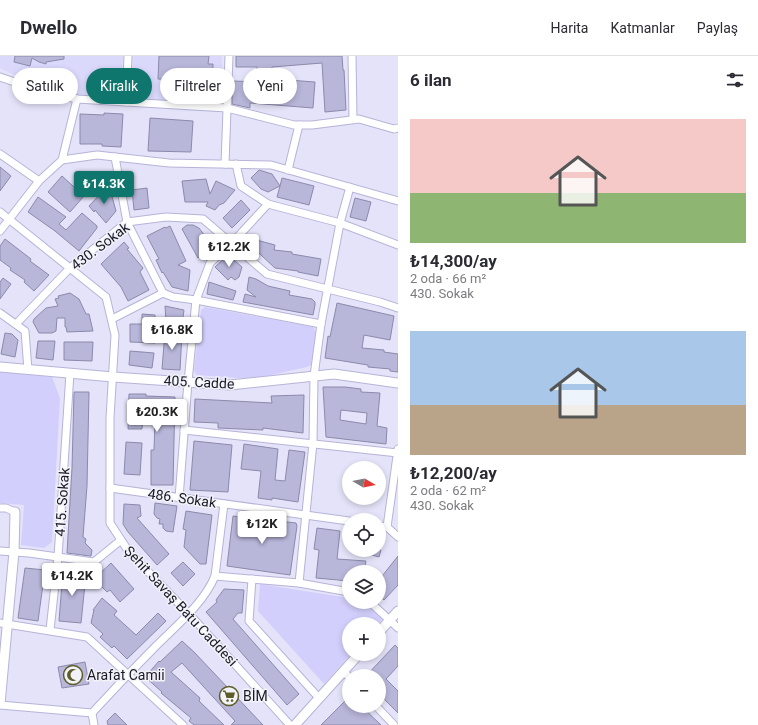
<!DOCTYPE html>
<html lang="tr">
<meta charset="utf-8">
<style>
:root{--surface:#fff;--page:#f2f2f3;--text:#2b2b33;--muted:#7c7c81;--line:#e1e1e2;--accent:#0f766e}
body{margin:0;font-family:Roboto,sans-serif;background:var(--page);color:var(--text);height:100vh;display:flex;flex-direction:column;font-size:15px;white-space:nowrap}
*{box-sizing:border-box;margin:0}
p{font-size:13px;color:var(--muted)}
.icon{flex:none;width:22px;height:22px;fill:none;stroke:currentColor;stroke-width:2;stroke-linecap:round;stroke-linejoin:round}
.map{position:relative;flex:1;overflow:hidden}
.details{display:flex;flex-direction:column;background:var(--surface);width:360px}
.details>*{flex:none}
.banner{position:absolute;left:12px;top:12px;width:326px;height:36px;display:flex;gap:8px}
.needle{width:26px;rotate:100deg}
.tools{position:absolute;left:342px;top:405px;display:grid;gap:8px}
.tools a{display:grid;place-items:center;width:44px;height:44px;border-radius:50%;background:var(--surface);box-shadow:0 2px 6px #0003;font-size:20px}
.price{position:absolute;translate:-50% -34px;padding:0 9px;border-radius:4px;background:#fff;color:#222;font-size:13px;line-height:26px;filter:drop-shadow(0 1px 2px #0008)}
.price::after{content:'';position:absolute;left:50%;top:24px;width:12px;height:9px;margin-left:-6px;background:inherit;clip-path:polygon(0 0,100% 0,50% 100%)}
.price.active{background:var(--accent);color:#fff}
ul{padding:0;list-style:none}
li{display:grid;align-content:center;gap:8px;height:212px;padding:0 12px}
li span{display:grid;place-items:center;height:124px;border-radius:0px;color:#555}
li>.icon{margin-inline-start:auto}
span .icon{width:72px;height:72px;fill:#fffc;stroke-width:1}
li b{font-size:17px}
h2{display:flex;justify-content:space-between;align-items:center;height:48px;padding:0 12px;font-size:17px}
.chip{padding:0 14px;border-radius:18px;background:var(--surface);box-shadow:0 2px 6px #0003;font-size:14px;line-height:36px}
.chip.active{background:var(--accent);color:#fff}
header{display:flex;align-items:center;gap:24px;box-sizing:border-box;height:56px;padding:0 20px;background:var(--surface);border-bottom:1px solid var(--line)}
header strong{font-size:19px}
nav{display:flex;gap:22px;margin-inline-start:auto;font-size:14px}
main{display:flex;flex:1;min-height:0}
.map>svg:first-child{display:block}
</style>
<header>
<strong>Dwello</strong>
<nav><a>Harita</a><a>Katmanlar</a><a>Paylaş</a></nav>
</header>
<main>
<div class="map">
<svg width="398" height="669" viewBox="0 0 398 669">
<rect width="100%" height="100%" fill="#e4e3f9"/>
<g fill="#dad8fb">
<path d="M 0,0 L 123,0 L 121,38 L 120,41 L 117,43 L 68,39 L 40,31 L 0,12 Z"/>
<path d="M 133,0 L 222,0 L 222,46 L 217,48 L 135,42 L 132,35 Z"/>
</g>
<g fill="#d2cffc">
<path d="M 205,251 L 313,271 L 317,278 L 311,309 L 307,311 L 262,321 L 239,322 L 197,319 L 194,315 L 201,254 Z"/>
<path d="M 0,316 L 52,321 L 60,342 L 52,486 L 44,492 L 21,489 L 24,449 L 0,447 Z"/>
<path d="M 260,528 L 349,542 L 349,546 L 364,546 L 382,563 L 378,568 L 349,568 L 349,598 L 351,598 L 324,628 L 258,555 Z"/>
</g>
<g fill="#b8b6d9" stroke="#8c8aab" fill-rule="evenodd">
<path d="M 15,0 L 64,0 L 64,3 L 46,6 L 46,8 L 39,6 L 32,2 L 30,10 L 14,6 Z"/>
<path d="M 159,0 L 209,0 L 208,8 L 213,8 L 212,35 L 186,34 L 187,24 L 158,23 Z"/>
<path d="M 236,0 L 342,0 L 343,14 L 344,14 L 346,54 L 325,56 L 322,7 L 272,11 L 272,13 L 257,14 L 257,11 L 236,11 Z"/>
<path d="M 261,22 L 315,26 L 313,52 L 250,47 L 250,52 L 232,48 L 233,25 L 261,26 Z"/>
<path d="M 104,57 L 123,58 L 121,91 L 102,90 L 102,88 L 80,88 L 80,58 L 104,59 Z"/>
<path d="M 150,62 L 193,65 L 191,96 L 148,95 Z"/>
<path d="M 0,111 L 11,120 L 0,135 Z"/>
<path d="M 259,114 L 272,118 L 280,130 L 282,122 L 314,130 L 309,149 L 277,141 L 280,130 L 268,136 L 261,133 L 251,122 Z"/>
<path d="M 62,120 L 84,140 L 70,156 L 48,136 Z"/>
<path d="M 206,123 L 210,138 L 216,125 L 235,134 L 224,147 L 219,149 L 215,154 L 206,150 L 208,146 L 185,146 L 182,125 Z"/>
<path d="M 107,131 L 111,137 L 116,155 L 106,167 L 95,154 L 94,156 L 89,150 Z"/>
<path d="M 147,132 L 149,152 L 134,154 L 132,134 Z"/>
<path d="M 38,141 L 66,161 L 59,168 L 66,174 L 82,157 L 97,170 L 97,172 L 79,195 L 55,175 L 28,156 Z"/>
<path d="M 355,142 L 371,146 L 366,165 L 350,161 Z"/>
<path d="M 241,144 L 250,154 L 232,172 L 223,162 Z"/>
<path d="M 187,169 L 193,169 L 199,172 L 208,184 L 213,183 L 215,187 L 198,202 L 182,173 Z"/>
<path d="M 170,170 L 186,205 L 178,209 L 190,214 L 188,235 L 172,231 L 163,216 L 162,217 L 156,204 L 159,203 L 147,180 L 165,171 L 166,172 Z"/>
<path d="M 249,182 L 275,189 L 274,194 L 292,196 L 292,198 L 321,203 L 318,220 L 298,216 L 298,215 L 275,212 L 247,186 Z"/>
<path d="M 5,183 L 31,203 L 30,205 L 49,219 L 34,235 L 24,226 L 25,224 L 10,214 L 11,212 L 0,204 L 0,190 Z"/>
<path d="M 124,186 L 129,192 L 127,193 L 143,212 L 140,216 L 149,234 L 128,245 L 121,231 L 101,208 Z"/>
<path d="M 228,199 L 242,211 L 239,221 L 235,224 L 231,221 L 228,224 L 215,211 Z"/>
<path d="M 249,221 L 256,223 L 268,230 L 290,235 L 289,239 L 312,243 L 315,246 L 315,249 L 313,259 L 243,246 L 245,238 L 256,241 L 247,234 Z"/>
<path d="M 3,222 L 11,228 L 0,243 L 0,226 Z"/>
<path d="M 209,226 L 236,235 L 233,244 L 207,238 Z"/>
<path d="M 70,237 L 79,243 L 86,258 L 89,258 L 93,275 L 67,276 L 66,271 L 65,271 L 65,262 L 57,262 L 56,275 L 52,277 L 39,277 L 33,266 L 34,263 L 46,252 L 58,250 L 55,243 L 59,242 L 58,240 Z"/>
<path d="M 337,247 L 394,260 L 390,284 L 364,279 L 362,292 L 384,294 L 384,296 L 398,298 L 398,316 L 390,315 L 390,313 L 368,311 L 368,309 L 325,302 L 328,280 L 330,281 Z"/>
<path d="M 165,250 L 184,254 L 182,269 L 166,266 Z"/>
<path d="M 142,258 L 155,259 L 155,287 L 130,286 L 130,268 L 142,268 Z"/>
<path d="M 165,276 L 182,277 L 180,314 L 162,313 Z"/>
<path d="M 5,277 L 12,278 L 18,284 L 15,301 L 1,298 Z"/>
<path d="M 38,285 L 55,285 L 53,304 L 36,302 Z"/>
<path d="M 64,286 L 93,286 L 92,305 L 64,304 Z"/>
<path d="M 130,295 L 154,297 L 152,312 L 129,309 Z"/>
<path d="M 323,331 L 345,331 L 361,333 L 361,336 L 380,337 L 377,370 L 387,372 L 386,388 L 326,381 ZM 341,354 L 367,357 L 366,368 L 340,364 Z"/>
<path d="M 74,336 L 89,336 L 87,430 L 83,481 L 86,483 L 85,487 L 92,494 L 91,500 L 90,500 L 67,497 L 72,412 Z"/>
<path d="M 129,338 L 146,338 L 146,340 L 175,341 L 173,429 L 151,429 L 151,394 L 154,394 L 155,365 L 152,365 L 152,358 L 143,357 L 142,373 L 128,373 Z"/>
<path d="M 304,339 L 303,377 L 263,372 L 263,374 L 218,372 L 218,367 L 194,366 L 195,343 L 272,347 L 271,340 Z"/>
<path d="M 194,385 L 232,389 L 228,436 L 190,434 Z"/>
<path d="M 126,386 L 142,387 L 140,419 L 124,418 Z"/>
<path d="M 244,388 L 278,393 L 275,424 L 285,425 L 289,394 L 305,396 L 298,446 L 272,442 L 272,444 L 258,442 L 261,415 L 241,413 Z"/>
<path d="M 155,447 L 177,450 L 173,476 L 166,475 L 163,472 L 163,468 L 159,468 L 160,463 L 157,462 L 154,458 Z"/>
<path d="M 124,448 L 140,449 L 141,460 L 137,462 L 169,498 L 157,509 L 128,476 L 123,468 Z"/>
<path d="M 186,455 L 212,459 L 206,508 L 200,508 L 184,491 L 186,474 L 183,473 Z"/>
<path d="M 233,460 L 261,464 L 261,463 L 296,467 L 297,470 L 290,519 L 227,510 Z"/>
<path d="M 317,472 L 340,475 L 337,503 L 366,505 L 364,516 L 349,516 L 349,525 L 316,522 L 319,494 L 314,493 Z"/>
<path d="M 361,494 L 381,494 L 379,501 L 361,496 Z"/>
<path d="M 398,500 L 398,529 L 384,544 L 379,540 L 379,524 Z"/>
<path d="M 183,506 L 195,518 L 183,530 L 171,517 Z"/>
<path d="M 111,507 L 134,533 L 120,546 L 110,534 L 107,536 L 94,523 Z"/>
<path d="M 25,512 L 45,514 L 38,565 L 18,562 Z"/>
<path d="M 63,515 L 86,518 L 81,567 L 59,565 Z"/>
<path d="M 224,533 L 244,534 L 242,557 L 238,557 L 233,563 L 299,638 L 287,649 L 206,556 L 217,546 L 216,544 Z"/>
<path d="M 102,542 L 117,555 L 114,559 L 136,579 L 158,557 L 166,565 L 127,603 L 114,590 L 112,592 L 100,581 L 103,578 L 91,567 L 94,554 L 93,554 Z"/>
<path d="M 182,585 L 194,596 L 263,669 L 231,669 L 235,665 L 182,607 L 171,616 L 200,642 L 199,645 L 224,669 L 194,669 L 189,665 L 191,662 L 161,637 L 162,636 L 145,621 L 159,605 L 160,606 Z"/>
<path d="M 395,589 L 398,592 L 398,610 L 386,623 L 398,635 L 398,657 L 379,638 L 379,620 L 366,620 Z"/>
<path d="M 85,606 L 89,628 L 62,632 L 58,611 Z"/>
<path d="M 349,641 L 349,650 L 361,650 L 381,669 L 321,669 Z"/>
<path d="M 115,657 L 127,669 L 108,669 L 107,665 Z"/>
</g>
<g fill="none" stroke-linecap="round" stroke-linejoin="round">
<g stroke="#b6b4d7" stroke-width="9">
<g id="minor">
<path d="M 128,0 L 126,46 L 227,52 L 294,69 L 312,69 L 359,63 L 394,73 L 398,72"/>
<path d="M 352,0 L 353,63"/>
<path d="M 0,21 L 35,33 L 77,43 L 126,46"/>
<path d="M 0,98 L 39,125"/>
<path d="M 115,101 L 127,166 L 163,237 L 173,241 L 196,244 L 321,268"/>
<path d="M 62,104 L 97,99 L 169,107 L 271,109 L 398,145"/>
<path d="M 225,108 L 229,0"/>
<path d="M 236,108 L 241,130 L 268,148 L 340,167 L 398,189"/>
<path d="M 288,114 L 299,69"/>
<path d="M 0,156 L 106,241 L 115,279 L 110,362 L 110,467 L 129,496 L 192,561 L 290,669"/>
<path d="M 0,175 L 39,125 L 62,104 L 77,43"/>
<path d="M 0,257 L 25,275 L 28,314"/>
<path d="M 112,263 L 163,237"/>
<path d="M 16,268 L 70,212 L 127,166 L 166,161 L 203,163 L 267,218 L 380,246 L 398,252"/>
<path d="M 184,374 L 398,397"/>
<path d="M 110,432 L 349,465"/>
<path d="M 179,442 L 188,326 L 196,244 L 210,207 L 232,187 L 268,148"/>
<path d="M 0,452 L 6,452 L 15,456"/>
<path d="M 379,470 L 387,471 L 398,481"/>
<path d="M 387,471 L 398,393"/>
<path d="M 0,495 L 29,497 L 94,506 L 121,484"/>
<path d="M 215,520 L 299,527 L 349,536"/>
<path d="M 252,523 L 249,565 L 319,642"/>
<path d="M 299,527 L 313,387 L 314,320 L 321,268 L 340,167 L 350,131"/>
<path d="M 370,546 L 398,572"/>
<path d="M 0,567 L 87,581 L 183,669"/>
<path d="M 50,574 L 58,501 L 70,317"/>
<path d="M 343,615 L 349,621"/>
<path d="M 0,649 L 92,657"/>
<path d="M 376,650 L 394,669"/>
<path d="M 94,669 L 92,657 C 113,634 134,612 156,590 C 176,570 204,547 215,520 L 224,448"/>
</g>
</g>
<g stroke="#b6b4d7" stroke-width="11">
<g id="tertiary">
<path d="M 0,311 L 113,321 L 230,329 L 334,318 L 398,327"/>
<path d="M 379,576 L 398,555"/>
<path d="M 0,648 L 14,496 L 15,456"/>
<path d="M 295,669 L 359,598"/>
</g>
</g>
<use href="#minor" stroke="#fff" stroke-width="7"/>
<use href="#tertiary" stroke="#fff" stroke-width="9"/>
</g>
<defs>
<g id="mosque-ring" transform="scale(1)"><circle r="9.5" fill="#f2f2f9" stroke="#5e5d2a" stroke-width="1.5"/><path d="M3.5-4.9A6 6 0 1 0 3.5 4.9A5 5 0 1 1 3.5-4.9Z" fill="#5e5d2a"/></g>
<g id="supermarket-ring" transform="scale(1)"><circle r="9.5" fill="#f2f2f9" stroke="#5e5d2a" stroke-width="1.5"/><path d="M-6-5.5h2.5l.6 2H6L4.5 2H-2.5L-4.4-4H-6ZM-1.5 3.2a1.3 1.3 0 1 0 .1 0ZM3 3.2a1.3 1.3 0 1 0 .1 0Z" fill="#5e5d2a"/></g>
</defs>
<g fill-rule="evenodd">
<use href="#mosque-ring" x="73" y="619"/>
<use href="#supermarket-ring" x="229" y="640"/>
</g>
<g text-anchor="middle" stroke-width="3" stroke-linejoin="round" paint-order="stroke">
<g font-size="14" fill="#1a1926" stroke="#f2f2f9">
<text transform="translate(100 190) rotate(-37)" y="5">430. Sokak</text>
<text transform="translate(199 326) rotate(3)" y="5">405. Cadde</text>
<text transform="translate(182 442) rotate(8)" y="5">486. Sokak</text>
<text transform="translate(62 446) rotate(-86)" y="5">415. Sokak</text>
<text transform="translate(181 550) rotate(47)" y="5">Şehit Savaş Batu Caddesi</text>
</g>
<g font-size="14" fill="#1a1926" stroke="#f2f2f9" text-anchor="start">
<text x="87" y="624">Arafat Camii</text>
<text x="243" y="645">BİM</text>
</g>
</g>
</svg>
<div class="tools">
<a><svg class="needle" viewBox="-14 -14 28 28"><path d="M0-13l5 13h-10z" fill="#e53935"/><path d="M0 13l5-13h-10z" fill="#7c7c81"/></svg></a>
<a><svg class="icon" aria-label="locate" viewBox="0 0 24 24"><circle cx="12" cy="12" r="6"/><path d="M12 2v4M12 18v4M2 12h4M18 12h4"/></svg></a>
<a><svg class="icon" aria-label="layers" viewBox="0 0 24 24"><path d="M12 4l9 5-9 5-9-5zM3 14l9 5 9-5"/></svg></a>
<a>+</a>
<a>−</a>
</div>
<b class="price active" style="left:104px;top:149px">₺14.3K</b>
<b class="price" style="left:229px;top:212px">₺12.2K</b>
<b class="price" style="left:172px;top:295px">₺16.8K</b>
<b class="price" style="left:157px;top:377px">₺20.3K</b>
<b class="price" style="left:262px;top:489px">₺12K</b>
<b class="price" style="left:72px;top:541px">₺14.2K</b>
<div class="banner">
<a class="chip">Satılık</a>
<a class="chip active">Kiralık</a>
<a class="chip">Filtreler</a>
<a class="chip">Yeni</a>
</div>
</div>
<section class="details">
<h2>6 ilan<svg class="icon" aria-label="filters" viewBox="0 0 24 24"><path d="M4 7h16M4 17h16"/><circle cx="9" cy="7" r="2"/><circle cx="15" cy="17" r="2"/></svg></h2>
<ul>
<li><span style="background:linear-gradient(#f6c9c9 60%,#8fb573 0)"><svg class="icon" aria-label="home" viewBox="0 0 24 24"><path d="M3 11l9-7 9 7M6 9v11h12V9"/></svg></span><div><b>₺14,300/ay</b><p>2 oda · 66 m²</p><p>430. Sokak</p></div></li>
<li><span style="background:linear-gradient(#a9c7e8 60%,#b9a48a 0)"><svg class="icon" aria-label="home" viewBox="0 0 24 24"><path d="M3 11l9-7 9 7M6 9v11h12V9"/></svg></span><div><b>₺12,200/ay</b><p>2 oda · 62 m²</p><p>430. Sokak</p></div></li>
</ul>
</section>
</main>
